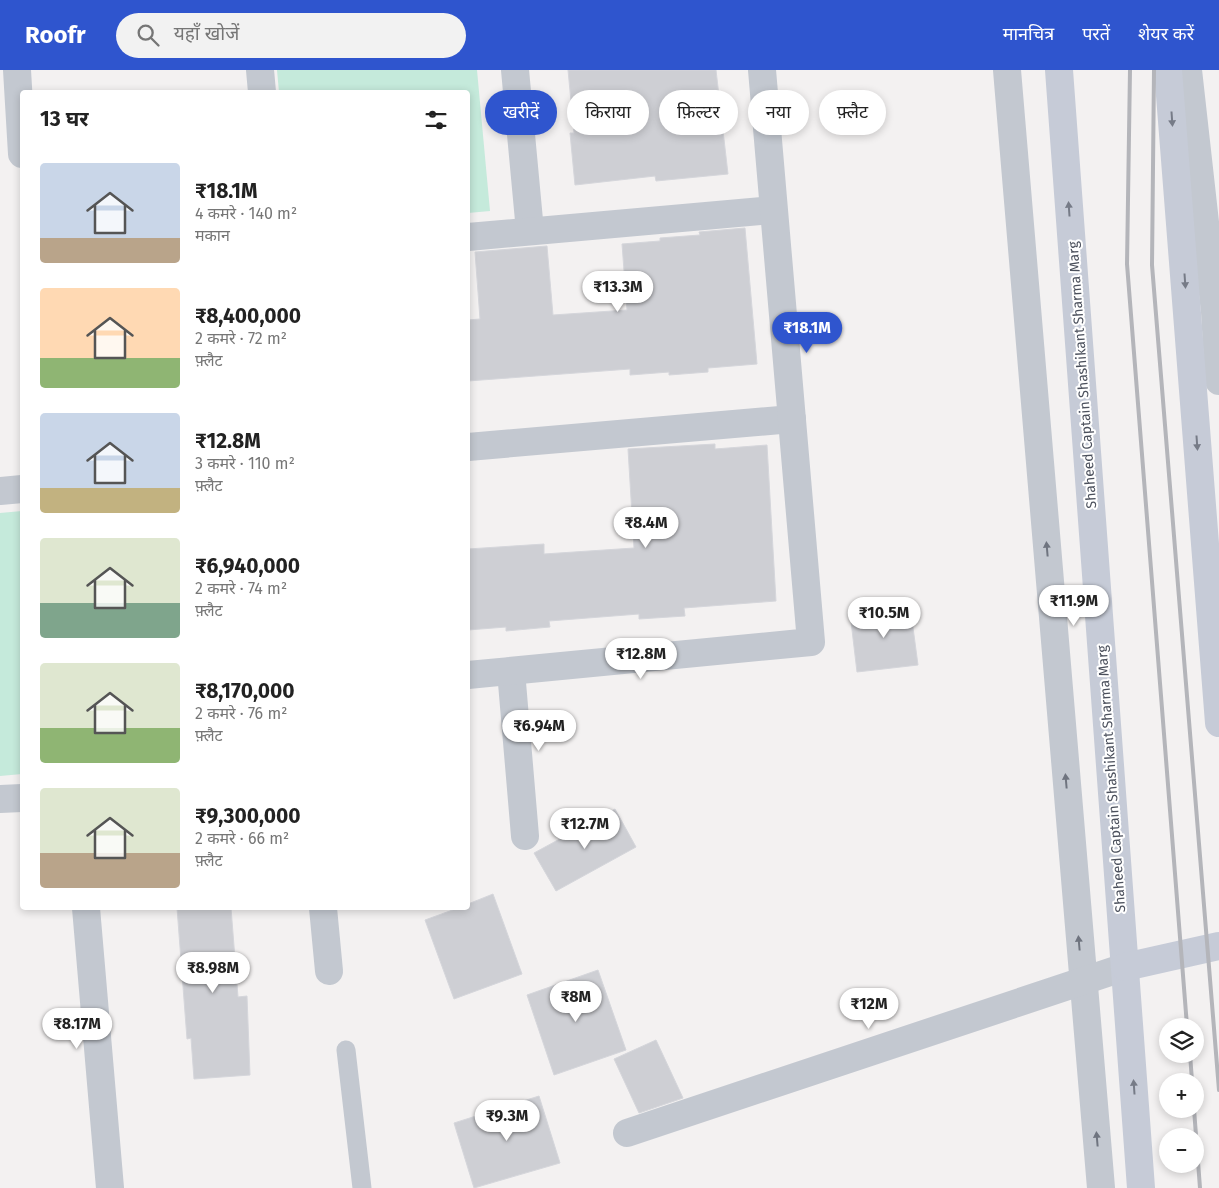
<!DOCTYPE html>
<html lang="hi">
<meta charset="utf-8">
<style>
:root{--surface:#fff;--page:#f2f2f2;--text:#222;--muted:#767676;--accent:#2f55ce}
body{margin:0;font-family:"Fira Sans","Noto Sans Devanagari",sans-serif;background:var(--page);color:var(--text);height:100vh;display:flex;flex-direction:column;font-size:19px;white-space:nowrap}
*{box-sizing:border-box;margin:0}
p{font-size:16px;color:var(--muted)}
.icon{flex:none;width:28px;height:28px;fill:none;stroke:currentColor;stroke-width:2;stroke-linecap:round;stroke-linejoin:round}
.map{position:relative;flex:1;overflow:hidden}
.details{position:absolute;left:20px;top:20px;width:450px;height:820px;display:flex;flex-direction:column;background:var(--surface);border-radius:5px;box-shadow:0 2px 8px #0003}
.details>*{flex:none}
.banner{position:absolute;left:485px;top:20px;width:475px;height:45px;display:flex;gap:10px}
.controls{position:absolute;left:1159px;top:948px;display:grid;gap:10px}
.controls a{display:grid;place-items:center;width:45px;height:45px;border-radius:50%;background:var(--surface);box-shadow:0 2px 8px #0003;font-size:25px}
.price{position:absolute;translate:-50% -42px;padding:0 11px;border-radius:18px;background:#fff;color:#222;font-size:16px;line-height:32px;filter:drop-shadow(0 1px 2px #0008)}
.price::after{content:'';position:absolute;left:50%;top:30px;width:15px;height:11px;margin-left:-8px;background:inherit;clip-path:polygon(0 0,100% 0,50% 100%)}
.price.active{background:var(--accent);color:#fff}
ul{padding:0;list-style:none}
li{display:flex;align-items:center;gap:15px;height:125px;padding:0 20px}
li span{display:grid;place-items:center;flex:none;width:140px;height:100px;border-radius:5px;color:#555}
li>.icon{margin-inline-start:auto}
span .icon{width:60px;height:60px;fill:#fffc;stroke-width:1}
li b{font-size:21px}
h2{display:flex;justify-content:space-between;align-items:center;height:60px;padding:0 20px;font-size:21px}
.chip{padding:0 18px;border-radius:22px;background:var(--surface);box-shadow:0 2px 8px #0003;font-size:18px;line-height:45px}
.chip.active{background:var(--accent);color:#fff}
header{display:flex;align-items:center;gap:30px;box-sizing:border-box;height:70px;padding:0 25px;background:var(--accent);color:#fff}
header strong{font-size:24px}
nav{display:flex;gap:28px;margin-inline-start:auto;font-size:18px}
.search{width:350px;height:45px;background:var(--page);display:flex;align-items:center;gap:12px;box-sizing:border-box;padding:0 18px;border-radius:28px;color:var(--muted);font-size:19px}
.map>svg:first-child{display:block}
</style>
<header>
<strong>Roofr</strong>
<div class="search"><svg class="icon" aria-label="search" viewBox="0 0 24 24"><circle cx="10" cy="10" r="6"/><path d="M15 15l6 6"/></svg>यहाँ खोजें</div>
<nav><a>मानचित्र</a><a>परतें</a><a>शेयर करें</a></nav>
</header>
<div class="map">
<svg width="1219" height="1118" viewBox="0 0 1219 1118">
<rect width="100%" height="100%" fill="#f3f1f1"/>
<g fill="#c5eadb">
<path d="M 277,0 L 477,0 L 490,141 L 468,143 L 468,22 L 279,22 Z"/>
<path d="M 22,441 L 22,704 L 0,706 L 0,443 Z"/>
</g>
<g fill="#cecfd4" stroke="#d5d6db">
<path d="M 568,0 L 716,0 L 728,104 L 656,111 L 655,106 L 575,115 L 570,63 L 574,63 Z"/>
<path d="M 745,158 L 757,294 L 708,298 L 708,302 L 669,305 L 669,302 L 630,305 L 630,299 L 468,311 L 468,250 L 480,249 L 475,182 L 547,176 L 553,245 L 627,240 L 622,174 L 660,171 L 660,168 L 700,165 L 699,162 Z"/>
<path d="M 715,374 L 715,379 L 767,375 L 776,531 L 684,538 L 685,546 L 639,549 L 639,544 L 549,551 L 550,557 L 506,561 L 506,557 L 468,560 L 468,479 L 544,474 L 544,484 L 634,478 L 628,379 Z"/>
<path d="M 910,535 L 918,595 L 857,602 L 850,543 Z"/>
<path d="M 615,739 L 636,777 L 556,821 L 534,783 Z"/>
<path d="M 493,824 L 522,904 L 454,929 L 425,850 L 458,838 L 468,838 L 468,834 Z"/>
<path d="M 177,838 L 231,838 L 238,927 L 247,926 L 250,1005 L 194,1009 L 191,968 L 187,969 Z"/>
<path d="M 598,900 L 626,980 L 554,1005 L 527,925 Z"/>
<path d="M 656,970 L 683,1028 L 639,1043 L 614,989 Z"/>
<path d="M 539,1026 L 560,1093 L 474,1118 L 454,1053 Z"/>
</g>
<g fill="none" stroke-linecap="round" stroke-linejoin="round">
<path stroke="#c3c8d0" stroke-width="19" d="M 346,980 L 362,1118"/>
<g stroke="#c3c8d0" stroke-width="28">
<path d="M 17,0 L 22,84"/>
<path d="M 260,0 L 262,22"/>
<path d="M 515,0 L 530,161"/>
<path d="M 1007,0 L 1101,1118"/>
<path d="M 1188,0 L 1215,242 L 1219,311"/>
<path d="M 468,167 L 773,140"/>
<path d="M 468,377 L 792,349"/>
<path d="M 0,421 L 22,419"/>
<path d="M 511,601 L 525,766"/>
<path d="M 468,605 L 811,572 L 762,0"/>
<path d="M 0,729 L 22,728"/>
<path d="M 86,838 L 110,1118"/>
<path d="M 323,838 L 329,901"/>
<path d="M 627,1063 L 1125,897"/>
</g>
<g stroke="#c6cbd7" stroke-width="28">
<path d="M 1059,0 L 1141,1118"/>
<path d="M 1168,0 L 1219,653"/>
<path d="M 1125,897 L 1219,876"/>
</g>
<g stroke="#b4b5ba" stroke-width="4">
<path d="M 1130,0 L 1127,194 L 1187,956"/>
<path d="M 1154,0 L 1152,195 L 1219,1020"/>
<path d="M 1190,984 L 1192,1011"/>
<path d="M 1194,1039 L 1200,1118"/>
</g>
</g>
<defs><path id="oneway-solid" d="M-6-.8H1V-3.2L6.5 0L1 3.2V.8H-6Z" transform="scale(1.25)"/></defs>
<g fill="#767b87">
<use href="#oneway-solid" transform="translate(1172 49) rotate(86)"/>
<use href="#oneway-solid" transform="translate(1069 139) rotate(-94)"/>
<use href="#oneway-solid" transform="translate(1185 211) rotate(86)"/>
<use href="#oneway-solid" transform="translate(1197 373) rotate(86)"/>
<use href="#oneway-solid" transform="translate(1134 1017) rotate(-94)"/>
</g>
<g fill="#6f747f">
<use href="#oneway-solid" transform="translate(1047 479) rotate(-95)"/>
<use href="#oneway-solid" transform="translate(1066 711) rotate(-95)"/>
<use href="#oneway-solid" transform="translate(1079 873) rotate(-95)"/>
<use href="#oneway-solid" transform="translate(1097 1069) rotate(-95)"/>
</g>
<g text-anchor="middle" stroke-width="4" stroke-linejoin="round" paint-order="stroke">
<g font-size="14" fill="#4b505c" stroke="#fff">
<text transform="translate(1082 305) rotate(-94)" y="5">Shaheed Captain Shashikant Sharma Marg</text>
<text transform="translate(1111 709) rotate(-94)" y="5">Shaheed Captain Shashikant Sharma Marg</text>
</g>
</g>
</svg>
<div class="controls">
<a><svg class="icon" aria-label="layers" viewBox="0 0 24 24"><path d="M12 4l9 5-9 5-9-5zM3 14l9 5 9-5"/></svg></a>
<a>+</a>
<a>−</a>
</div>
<b class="price" style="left:618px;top:243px">₹13.3M</b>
<b class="price active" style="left:807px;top:284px">₹18.1M</b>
<b class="price" style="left:646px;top:479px">₹8.4M</b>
<b class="price" style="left:1074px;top:557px">₹11.9M</b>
<b class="price" style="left:884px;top:569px">₹10.5M</b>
<b class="price" style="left:641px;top:610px">₹12.8M</b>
<b class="price" style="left:539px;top:682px">₹6.94M</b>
<b class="price" style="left:585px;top:780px">₹12.7M</b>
<b class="price" style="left:213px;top:924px">₹8.98M</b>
<b class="price" style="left:576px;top:953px">₹8M</b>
<b class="price" style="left:869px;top:960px">₹12M</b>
<b class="price" style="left:77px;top:980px">₹8.17M</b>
<b class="price" style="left:507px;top:1072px">₹9.3M</b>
<div class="banner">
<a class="chip active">खरीदें</a>
<a class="chip">किराया</a>
<a class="chip">फ़िल्टर</a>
<a class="chip">नया</a>
<a class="chip">फ़्लैट</a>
</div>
<section class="details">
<h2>13 घर<svg class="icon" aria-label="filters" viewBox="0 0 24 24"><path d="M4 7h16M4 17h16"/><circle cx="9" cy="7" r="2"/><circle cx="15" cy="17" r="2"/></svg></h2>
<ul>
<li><span style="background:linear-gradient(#c9d6e8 75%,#b9a48a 0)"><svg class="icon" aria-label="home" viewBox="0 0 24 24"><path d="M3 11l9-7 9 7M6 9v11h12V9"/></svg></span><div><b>₹18.1M</b><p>4 कमरे · 140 m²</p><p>मकान</p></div></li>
<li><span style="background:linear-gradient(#ffd9b3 70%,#8fb573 0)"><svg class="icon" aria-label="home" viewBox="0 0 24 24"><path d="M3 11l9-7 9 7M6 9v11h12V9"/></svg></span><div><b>₹8,400,000</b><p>2 कमरे · 72 m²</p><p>फ़्लैट</p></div></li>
<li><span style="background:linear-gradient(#c9d6e8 75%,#c2b280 0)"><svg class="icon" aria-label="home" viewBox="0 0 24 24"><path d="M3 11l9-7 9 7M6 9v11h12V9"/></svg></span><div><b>₹12.8M</b><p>3 कमरे · 110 m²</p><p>फ़्लैट</p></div></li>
<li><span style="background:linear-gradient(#dfe7d0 65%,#7fa58c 0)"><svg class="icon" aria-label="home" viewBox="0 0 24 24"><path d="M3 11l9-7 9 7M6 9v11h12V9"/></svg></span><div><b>₹6,940,000</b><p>2 कमरे · 74 m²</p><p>फ़्लैट</p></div></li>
<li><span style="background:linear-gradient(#dfe7d0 65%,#8fb573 0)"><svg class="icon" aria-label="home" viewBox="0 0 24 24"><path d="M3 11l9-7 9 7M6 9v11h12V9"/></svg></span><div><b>₹8,170,000</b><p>2 कमरे · 76 m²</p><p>फ़्लैट</p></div></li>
<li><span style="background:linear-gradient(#dfe7d0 65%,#b9a48a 0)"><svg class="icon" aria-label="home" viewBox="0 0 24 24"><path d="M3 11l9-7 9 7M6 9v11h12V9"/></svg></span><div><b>₹9,300,000</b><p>2 कमरे · 66 m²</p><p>फ़्लैट</p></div></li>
</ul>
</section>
</div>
